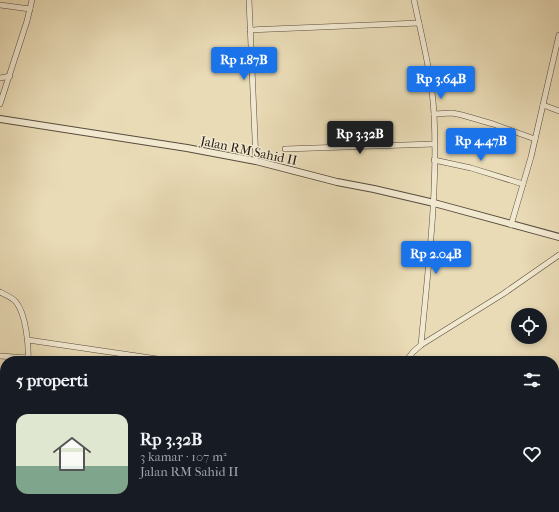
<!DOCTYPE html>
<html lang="id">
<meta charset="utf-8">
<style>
:root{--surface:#171b24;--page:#242831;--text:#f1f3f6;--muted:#9ea1a6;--accent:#1a73e8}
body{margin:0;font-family:"IM FELL French Canon",serif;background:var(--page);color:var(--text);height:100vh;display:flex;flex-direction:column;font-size:15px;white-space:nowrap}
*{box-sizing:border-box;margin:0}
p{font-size:13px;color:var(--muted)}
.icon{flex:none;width:22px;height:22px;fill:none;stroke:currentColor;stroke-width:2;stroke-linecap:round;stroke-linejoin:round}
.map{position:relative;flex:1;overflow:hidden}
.sheet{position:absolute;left:0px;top:356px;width:559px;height:156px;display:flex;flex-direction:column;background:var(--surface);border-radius:16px 16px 0 0;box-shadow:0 2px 6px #0003}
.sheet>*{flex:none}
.tools{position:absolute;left:511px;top:308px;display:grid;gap:8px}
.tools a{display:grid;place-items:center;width:36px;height:36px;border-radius:50%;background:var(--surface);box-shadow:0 2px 6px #0003;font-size:20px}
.price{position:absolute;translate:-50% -34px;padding:0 9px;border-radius:4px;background:var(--accent);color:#fff;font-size:13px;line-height:26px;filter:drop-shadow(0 1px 2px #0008)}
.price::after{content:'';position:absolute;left:50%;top:24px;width:12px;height:9px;margin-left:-6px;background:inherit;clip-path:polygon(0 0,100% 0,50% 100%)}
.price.active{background:#222;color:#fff}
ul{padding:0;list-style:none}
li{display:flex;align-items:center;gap:12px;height:100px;padding:0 16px}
li span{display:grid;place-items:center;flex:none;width:112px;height:80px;border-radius:12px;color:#555}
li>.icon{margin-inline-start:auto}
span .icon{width:48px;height:48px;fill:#fffc;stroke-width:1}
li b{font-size:17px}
h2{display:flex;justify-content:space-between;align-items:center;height:48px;padding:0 16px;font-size:17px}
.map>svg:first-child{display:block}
</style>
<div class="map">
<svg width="559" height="512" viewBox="0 0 559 512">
<rect width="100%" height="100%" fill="#e9dbb6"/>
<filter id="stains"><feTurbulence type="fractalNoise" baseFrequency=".005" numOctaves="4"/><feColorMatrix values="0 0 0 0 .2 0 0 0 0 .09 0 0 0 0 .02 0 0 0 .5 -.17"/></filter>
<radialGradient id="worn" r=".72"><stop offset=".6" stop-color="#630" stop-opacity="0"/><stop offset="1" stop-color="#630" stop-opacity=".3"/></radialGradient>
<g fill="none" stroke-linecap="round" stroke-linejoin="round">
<g stroke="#584c3c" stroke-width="6">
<g id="minor">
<path d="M 249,0 L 256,161"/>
<path d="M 414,0 C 422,38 432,76 434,114 C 438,191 428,268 421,345"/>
<path d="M 0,5 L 30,9"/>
<path d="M 250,30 L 419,23"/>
<path d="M 0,78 L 10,76"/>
<path d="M 0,104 L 27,21 L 32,0"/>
<path d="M 543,105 L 559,111"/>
<path d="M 434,114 L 452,113 L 462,115 L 493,124 L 535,139"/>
<path d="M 285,149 L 434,144"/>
<path d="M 434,160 L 471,168 L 523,184"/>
<path d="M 511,225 L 531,157 L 559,35"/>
<path d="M 0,292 C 5,295 12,297 16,302 C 26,314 29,346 28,361"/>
<path d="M 28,340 L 171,361"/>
<path d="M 0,356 L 28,358"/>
<path d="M 406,361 L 413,352 L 421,345 L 503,294 L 559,255"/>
<path d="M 0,439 L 5,439"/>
<path d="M 280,507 L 280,512"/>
<path d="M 114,512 L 115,507"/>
<path d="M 140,512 L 141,507"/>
<path d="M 162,512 L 163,507"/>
<path d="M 177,512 L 182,507"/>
<path d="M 207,512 L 211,507"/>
<path d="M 382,512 L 382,507"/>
<path d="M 461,512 L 462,507"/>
<path d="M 558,512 L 559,504"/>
</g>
</g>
<g stroke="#584c3c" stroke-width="8">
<path id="tertiary" d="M 0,119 L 187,148 L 256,161 L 337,182 L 374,189 L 434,203 L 559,237"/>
</g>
<use href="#minor" stroke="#f1e8d0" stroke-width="5"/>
<use href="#tertiary" stroke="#f1e8d0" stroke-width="6"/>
</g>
<g text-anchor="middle" stroke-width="3" stroke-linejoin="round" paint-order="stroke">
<g font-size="13" fill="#271d13" stroke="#f1e8d0">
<text transform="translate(249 150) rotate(12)" y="5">Jalan RM Sahid II</text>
</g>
</g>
<rect width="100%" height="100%" filter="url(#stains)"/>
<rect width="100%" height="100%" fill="url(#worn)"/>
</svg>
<div class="tools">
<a><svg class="icon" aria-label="locate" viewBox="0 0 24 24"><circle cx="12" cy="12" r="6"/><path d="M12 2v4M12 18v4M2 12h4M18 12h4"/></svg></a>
</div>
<b class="price" style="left:244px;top:81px">Rp 1.87B</b>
<b class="price" style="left:441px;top:100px">Rp 3.64B</b>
<b class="price active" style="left:360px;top:155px">Rp 3.32B</b>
<b class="price" style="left:481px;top:162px">Rp 4.47B</b>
<b class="price" style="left:436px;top:275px">Rp 2.04B</b>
<section class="sheet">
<h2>5 properti<svg class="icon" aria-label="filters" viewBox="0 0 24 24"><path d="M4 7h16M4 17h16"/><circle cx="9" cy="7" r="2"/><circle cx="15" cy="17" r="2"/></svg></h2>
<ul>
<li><span style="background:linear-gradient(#dfe7d0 65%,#7fa58c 0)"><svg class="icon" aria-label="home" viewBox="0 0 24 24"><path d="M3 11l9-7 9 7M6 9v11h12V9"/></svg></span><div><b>Rp 3.32B</b><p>3 kamar · 107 m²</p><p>Jalan RM Sahid II</p></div><svg class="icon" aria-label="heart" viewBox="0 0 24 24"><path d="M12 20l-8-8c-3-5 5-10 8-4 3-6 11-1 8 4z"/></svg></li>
</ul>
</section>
</div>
